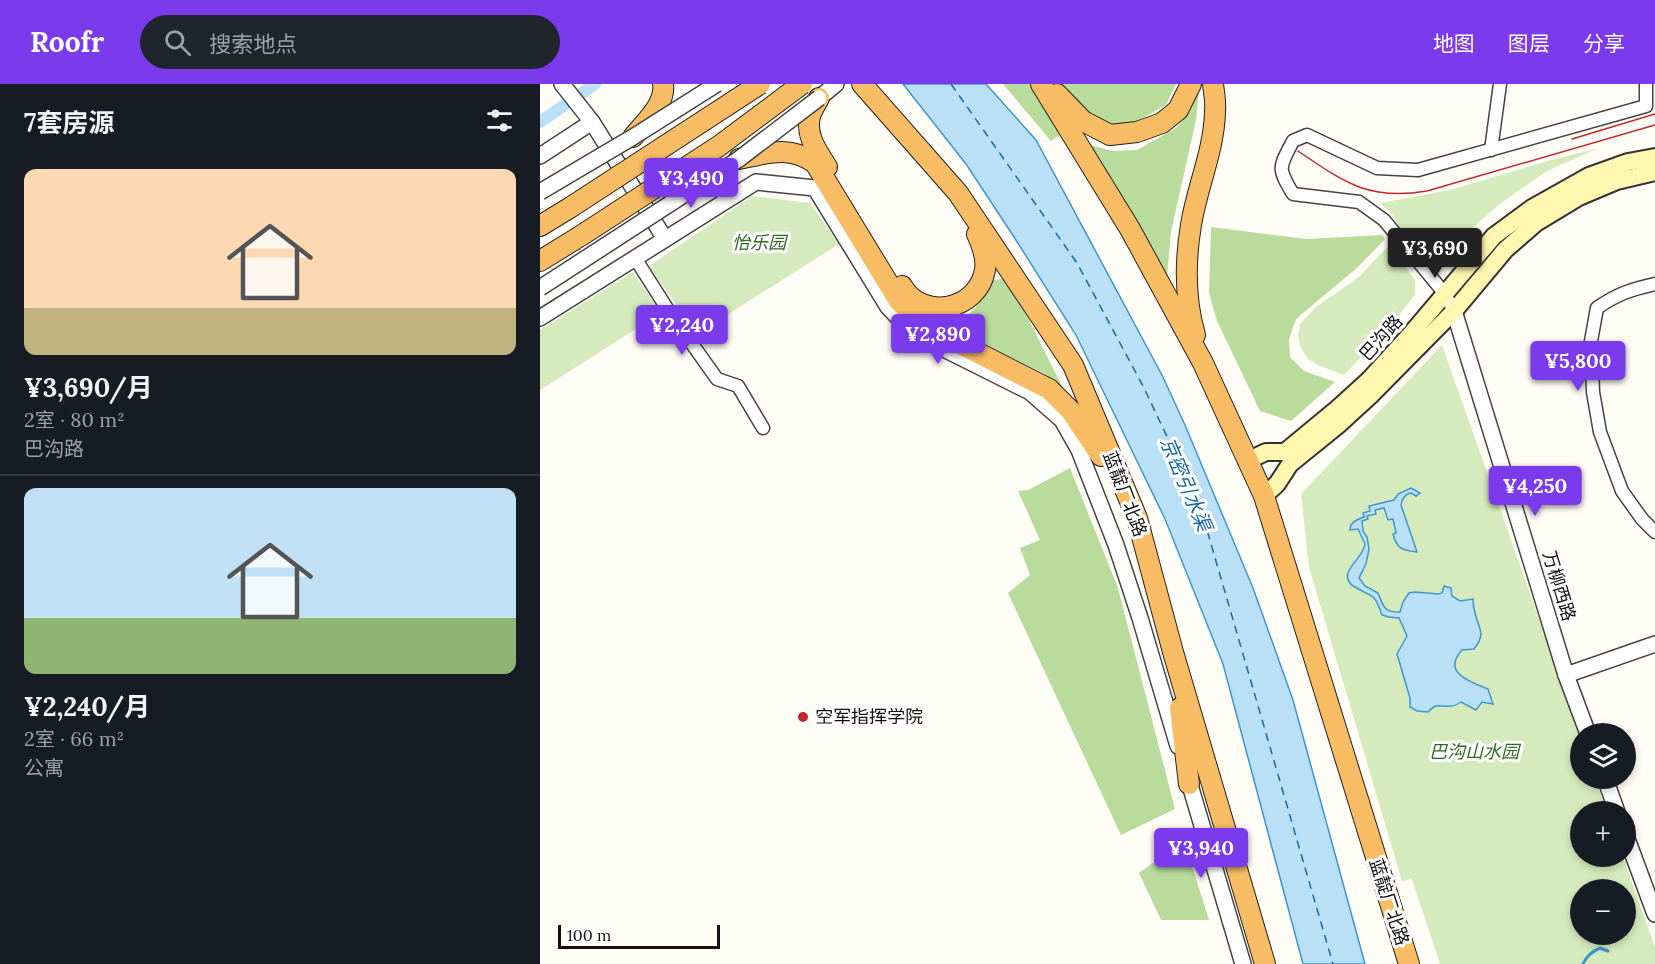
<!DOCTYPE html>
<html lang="zh">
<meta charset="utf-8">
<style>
:root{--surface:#171b24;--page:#20242c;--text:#f1f3f6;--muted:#9ea1a6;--line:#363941;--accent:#7c3aed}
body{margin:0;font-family:Lora,"Noto Sans SC",serif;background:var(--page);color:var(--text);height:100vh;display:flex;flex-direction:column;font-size:22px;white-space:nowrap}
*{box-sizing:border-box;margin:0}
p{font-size:20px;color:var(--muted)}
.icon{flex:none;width:33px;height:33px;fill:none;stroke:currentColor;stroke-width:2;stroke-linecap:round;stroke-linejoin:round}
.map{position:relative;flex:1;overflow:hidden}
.details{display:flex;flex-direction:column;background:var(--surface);width:540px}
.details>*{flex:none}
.fabs{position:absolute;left:1030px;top:639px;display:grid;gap:12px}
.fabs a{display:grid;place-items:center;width:66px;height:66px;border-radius:50%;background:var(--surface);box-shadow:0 3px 9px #0003;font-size:30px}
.scale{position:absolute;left:18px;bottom:15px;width:162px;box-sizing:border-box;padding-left:6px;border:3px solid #111;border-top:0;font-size:16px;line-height:21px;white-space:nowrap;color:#111;-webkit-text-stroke:4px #fff;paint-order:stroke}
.price{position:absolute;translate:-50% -51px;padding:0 14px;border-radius:6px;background:var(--accent);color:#fff;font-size:20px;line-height:39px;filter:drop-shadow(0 2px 3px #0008)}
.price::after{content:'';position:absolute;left:50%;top:36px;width:18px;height:14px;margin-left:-9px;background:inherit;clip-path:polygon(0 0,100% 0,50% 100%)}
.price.on{background:#222;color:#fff}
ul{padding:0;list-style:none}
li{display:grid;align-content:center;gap:12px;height:318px;padding:0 24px}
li+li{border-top:2px solid var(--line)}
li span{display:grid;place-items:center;height:186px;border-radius:12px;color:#555}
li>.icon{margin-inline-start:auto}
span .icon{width:108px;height:108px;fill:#fffc;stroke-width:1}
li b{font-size:26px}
h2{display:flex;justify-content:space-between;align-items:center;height:72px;padding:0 24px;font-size:26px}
header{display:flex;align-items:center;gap:36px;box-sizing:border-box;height:84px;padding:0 30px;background:var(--accent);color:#fff}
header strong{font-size:28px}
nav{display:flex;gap:33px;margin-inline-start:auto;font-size:21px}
.search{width:420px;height:54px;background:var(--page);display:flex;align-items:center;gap:15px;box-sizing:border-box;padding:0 21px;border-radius:33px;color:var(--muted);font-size:22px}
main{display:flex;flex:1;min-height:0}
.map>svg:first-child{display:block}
</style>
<header>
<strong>Roofr</strong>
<div class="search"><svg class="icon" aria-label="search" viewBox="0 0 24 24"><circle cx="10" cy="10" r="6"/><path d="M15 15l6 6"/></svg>搜索地点</div>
<nav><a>地图</a><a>图层</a><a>分享</a></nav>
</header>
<main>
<section class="details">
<h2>7套房源<svg class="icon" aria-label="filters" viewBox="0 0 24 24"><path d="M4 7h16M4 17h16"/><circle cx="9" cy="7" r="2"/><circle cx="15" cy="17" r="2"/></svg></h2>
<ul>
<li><span style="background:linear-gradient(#ffd9b3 75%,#c2b280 0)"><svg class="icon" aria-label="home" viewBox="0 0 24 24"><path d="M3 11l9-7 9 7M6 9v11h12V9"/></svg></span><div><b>¥3,690/月</b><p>2室 · 80 m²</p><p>巴沟路</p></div></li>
<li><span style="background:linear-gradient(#bfe0f5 70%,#8fb573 0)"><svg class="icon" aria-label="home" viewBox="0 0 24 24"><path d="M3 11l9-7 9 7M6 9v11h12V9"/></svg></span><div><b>¥2,240/月</b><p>2室 · 66 m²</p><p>公寓</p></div></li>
</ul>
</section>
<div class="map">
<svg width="1115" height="880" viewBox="0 0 1115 880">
<rect width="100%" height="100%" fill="#fffdf5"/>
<g fill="#d5ebbd" fill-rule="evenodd">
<path d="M 1059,64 L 1007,87 L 961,119 L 900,172 L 884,172 L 875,160 L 860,147 L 854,132 L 840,119 L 910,106 L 1011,76 Z"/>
<path d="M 212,112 L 270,119 L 299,160 L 157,250 L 109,182 Z"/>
<path d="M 849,161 L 875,196 L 875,211 L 846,247 L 804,291 L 778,281 L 768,275 L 761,264 L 758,252 L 760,240 L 777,222 L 819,193 Z"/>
<path d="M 93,188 L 121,229 L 0,306 L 0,246 Z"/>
<path d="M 902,261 L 1041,654 L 1041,694 L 1055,695 L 1067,727 L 1041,728 L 1041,772 L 1083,773 L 1115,863 L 1115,880 L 900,880 L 872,795 L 862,797 L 769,483 L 761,410 ZM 1041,806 L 1086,806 L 1086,850 L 1041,850 Z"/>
</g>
<g fill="#b9dc9c">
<path d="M 463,0 L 636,0 L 626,21 L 592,40 L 566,43 L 549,31 L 511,57 Z"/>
<path d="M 659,7 L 656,36 L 631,148 L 627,193 L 546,60 L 573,67 L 597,66 L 636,44 L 649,29 Z"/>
<path d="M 671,143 L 767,155 L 842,151 L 845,155 L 818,183 L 756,235 L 749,255 L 750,273 L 764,287 L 795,298 L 751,337 L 720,327 L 677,237 L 669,209 Z"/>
<path d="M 468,194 L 523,304 L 503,289 L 400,239 L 427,232 L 436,223 L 448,197 Z"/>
<path d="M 530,384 L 578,504 L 635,725 L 581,751 L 468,509 L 490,491 L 480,464 L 500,456 L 478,407 L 488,406 Z"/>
<path d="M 644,757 L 669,836 L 621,836 L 599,789 Z"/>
</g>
<g fill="#b9e0f7" stroke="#3f96cf" stroke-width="1.5">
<path d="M 363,0 L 446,0 L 496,56 L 623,293 L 645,341 L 713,504 L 753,616 L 825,880 L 763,880 L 683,580 L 625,435 L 536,251 L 474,153 L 426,80 Z"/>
<path d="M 871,404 L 880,409 L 876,412 L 871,409 C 865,410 862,415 861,421 L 877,468 C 863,466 857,466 853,450 L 856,449 L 853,435 L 848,436 L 844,424 L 835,426 L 836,430 L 827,432 L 828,435 L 822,437 L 823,447 L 827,453 L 829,465 L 826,480 L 819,494 L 825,502 L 838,509 C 844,523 843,528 860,528 L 863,518 L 869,509 L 875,508 L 898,510 L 902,509 L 904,502 L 911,504 L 912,512 L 920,517 L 933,515 C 933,519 934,525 935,529 C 938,544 947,549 934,565 L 922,566 C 901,589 931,598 948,605 L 953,620 L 942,618 L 936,626 L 921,618 C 918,620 915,622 911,622 C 899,624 899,617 888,628 L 877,627 L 870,623 L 870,614 L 857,570 L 867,552 L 859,534 L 849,533 L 842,531 C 840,526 838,518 834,514 C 826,506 804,504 808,489 C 812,478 823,472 825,460 L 818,445 L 810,446 C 810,438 816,436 824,433 L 823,429 L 830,427 L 829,422 L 854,416 L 858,410 Z"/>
</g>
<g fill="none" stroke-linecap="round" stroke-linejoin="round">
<path stroke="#3f96cf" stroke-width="3" d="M 1043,880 C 1046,873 1053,867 1060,864 L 1068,867"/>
<path stroke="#b9e0f7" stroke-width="12" d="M 0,38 L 55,0"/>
<path stroke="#1768a6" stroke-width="1.5" stroke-dasharray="8 6" stroke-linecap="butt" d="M 411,0 L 537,179 L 603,302 L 660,422 L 793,880"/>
<g stroke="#444" stroke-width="15">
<g id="minor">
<path d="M 951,66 L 960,0"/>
<path d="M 95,174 L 128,226 L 177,295 L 198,302 L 223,344"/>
<path d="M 1115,200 C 1092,205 1077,210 1057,224 L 1051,257 L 1053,308 L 1060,348 L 1082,407 L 1102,435 L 1115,448"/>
<path d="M 914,227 L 905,210 L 844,136 L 819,118 L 753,110 C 737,83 739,84 753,57 L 767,51 L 837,84 L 878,86 L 1106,22 L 1106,0"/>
</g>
</g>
<g stroke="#444" stroke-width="18">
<g id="tertiary">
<path d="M 22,0 L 52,38 L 125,155"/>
<path d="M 279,14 L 296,0"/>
<path d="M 0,72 L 52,38"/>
<path d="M 914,227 L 1026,591 L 1048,650"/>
<path d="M 0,234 L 216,98 L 275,104 L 348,223 L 374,250 L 490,308 L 522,336 L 539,366 L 576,461 L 600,534 L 638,662"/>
<path d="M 1026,591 L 1115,560"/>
<path d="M 647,691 L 703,880"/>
<path d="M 1065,694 L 1077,728"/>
<path d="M 1086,752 L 1115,830"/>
</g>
</g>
<g stroke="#333" stroke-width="20">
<g id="secondary">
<path d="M 707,377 L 726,368 L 745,368 L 797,325 L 829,296 L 870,251 L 954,152 L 992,124 L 1049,92 L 1088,78 L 1115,73"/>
<path d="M 724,412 L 737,400 L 750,380 L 797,342 L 832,310 L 914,227 L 965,166 L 996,139 L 1039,113 L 1077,97 L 1115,88"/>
</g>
</g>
<g stroke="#222" stroke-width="22">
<g id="trunk">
<path d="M 322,0 L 418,109 L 533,281 L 597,434 L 633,568 L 725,880"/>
<path d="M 501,0 L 590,145 L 663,279 L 724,412 L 869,880"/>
<path d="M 517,10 L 543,37 L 570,51 L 597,48 L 622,39 L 638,26 L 651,0"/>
<path d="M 279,14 C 276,20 272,26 270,32 C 265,52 278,68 287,83"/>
<path d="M 93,53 C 105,38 126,20 123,0"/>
<path d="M 199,75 C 228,69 249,61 275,79 L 359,217 L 385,242 L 509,305 L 531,327 L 561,372"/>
<path d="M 0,142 L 31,123"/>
<path d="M 0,177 L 42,151"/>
<path d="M 362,202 C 383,238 438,226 445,186 C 447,174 442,161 437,150"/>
<path d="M 655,251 C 645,216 645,177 651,141 C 657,103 674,67 675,28 C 676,19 674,9 673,0"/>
<path d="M 640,624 L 649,700"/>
</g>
</g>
<use href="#minor" stroke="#fff" stroke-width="12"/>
<use href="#tertiary" stroke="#fff" stroke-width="15"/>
<use href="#secondary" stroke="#fff6b0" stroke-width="16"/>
<use href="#trunk" stroke="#f7bc64" stroke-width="20"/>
<g stroke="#c4262e" stroke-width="1.5">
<path d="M 1032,55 L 1115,30"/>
<path d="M 758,67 C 804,98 828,117 887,107 L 1115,41"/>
</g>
<g stroke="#444" stroke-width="18" stroke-linecap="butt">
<g id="tertiary-bridge">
<path d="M 0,108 L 93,53 L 177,0"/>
<path d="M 0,204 L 199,75 L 279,14"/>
</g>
</g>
<g stroke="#222" stroke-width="22" stroke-linecap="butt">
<g id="trunk-bridge">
<path d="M 31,123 L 220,0"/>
<path d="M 42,151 L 179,62 L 262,0"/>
</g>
</g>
<use href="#tertiary-bridge" stroke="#fff" stroke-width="15"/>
<use href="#trunk-bridge" stroke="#f7bc64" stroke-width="20"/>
</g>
<circle fill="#c4262e" stroke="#fff" stroke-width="2" cx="263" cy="633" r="6"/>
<g text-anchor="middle" stroke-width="6" stroke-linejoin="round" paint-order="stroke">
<g font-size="18" font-style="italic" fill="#2f6b1f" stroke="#fff">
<text x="219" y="165">怡乐园</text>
<text x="934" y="674">巴沟山水园</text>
</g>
<g font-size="18" fill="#111" stroke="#fff">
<text transform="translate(841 254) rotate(-48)" y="6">巴沟路</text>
<text transform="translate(585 410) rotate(69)" y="6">蓝靛厂北路</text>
<text transform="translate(1019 502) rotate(73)" y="6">万柳西路</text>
<text transform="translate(849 818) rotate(72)" y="6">蓝靛厂北路</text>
</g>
<g font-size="18" fill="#111" stroke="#fff" text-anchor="start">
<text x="275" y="639">空军指挥学院</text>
</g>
<g font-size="20" font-style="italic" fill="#1768a6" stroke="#fff">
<text transform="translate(646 400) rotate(67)" y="7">京密引水渠</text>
</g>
</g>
</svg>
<div class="fabs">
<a><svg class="icon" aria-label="layers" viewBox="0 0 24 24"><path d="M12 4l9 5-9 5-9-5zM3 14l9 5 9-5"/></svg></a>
<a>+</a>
<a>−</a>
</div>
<div class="scale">100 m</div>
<b class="price" style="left:151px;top:125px">¥3,490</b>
<b class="price on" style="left:895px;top:195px">¥3,690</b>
<b class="price" style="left:142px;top:272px">¥2,240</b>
<b class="price" style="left:398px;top:281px">¥2,890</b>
<b class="price" style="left:1038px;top:308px">¥5,800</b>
<b class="price" style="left:995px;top:433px">¥4,250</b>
<b class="price" style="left:661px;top:795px">¥3,940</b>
</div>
</main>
